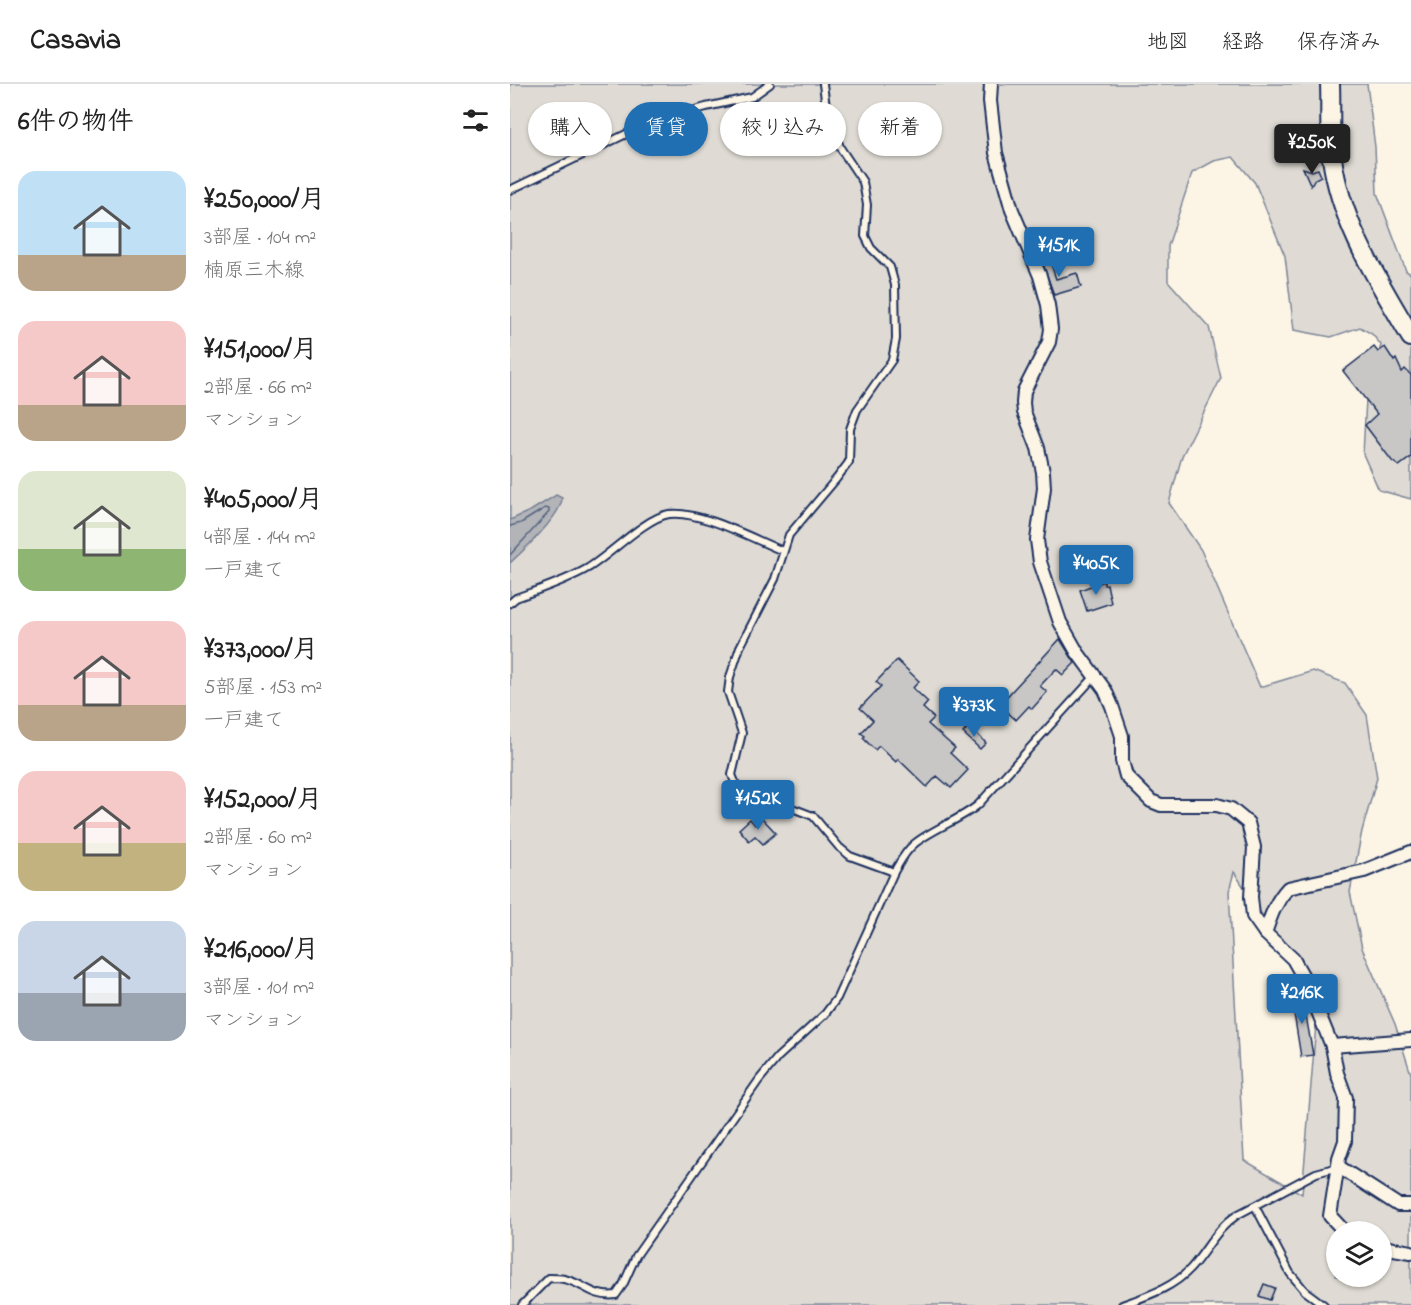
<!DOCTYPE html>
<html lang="ja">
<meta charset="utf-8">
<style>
:root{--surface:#fff;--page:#f6f6f6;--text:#222;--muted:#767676;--line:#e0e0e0;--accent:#1f6fb2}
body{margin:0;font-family:"Indie Flower","Klee One",sans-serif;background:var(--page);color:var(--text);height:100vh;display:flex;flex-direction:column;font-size:22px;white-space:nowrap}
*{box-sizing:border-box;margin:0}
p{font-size:20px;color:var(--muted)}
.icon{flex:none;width:33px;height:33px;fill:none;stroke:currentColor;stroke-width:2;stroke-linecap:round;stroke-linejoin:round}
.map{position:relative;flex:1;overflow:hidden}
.sheet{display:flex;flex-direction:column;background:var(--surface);width:510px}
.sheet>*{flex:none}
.guide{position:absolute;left:18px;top:18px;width:570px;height:54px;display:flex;gap:12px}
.fabs{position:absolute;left:816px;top:1137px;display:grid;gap:12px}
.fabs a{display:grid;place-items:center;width:66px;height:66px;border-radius:50%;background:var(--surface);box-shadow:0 2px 4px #0004;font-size:30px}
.price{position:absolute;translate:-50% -51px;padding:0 14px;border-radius:6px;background:var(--accent);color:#fff;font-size:20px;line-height:39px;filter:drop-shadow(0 2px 3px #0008)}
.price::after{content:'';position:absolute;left:50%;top:36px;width:18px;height:14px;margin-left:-9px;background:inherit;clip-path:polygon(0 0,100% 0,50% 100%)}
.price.active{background:#222;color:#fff}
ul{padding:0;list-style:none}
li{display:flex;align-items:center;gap:18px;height:150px;padding:0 18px}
li span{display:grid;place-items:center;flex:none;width:168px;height:120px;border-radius:18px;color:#555}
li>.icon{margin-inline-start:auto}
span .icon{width:72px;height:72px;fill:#fffc;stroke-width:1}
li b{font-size:26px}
h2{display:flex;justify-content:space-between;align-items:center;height:72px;padding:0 18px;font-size:26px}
.chip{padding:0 21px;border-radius:27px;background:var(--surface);box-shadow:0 2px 4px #0004;font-size:21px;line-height:54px}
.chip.active{background:var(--accent);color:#fff}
header{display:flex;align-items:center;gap:36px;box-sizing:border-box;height:84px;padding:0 30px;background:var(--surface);border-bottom:2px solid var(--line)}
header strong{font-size:28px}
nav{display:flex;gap:33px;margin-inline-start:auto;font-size:21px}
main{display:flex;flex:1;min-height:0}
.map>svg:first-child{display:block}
</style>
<header>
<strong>Casavia</strong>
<nav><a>地図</a><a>経路</a><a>保存済み</a></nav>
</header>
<main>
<section class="sheet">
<h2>6件の物件<svg class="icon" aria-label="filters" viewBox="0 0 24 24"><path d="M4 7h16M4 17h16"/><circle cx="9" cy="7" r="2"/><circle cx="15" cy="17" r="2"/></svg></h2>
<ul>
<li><span style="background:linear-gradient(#bfe0f5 70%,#b9a48a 0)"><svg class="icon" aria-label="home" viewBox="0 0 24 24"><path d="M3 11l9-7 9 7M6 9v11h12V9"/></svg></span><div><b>¥250,000/月</b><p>3部屋 · 104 m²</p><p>楠原三木線</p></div></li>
<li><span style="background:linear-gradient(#f6c9c9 70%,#b9a48a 0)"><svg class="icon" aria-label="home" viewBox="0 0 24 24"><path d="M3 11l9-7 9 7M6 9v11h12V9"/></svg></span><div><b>¥151,000/月</b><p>2部屋 · 66 m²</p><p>マンション</p></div></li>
<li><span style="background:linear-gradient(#dfe7d0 65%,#8fb573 0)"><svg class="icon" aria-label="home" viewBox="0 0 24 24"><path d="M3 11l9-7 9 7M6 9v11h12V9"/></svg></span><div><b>¥405,000/月</b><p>4部屋 · 144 m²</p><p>一戸建て</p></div></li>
<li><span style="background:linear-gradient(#f6c9c9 70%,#b9a48a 0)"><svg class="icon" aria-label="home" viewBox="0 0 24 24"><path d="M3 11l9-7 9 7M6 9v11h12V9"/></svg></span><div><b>¥373,000/月</b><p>5部屋 · 153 m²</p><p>一戸建て</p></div></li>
<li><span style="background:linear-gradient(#f6c9c9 60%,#c2b280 0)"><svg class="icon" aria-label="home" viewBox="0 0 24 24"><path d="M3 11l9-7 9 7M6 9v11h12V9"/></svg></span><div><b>¥152,000/月</b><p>2部屋 · 60 m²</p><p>マンション</p></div></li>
<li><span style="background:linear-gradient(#c9d6e8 60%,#9aa5b1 0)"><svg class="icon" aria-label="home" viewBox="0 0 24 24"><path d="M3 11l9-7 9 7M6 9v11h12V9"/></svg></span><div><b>¥216,000/月</b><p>3部屋 · 101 m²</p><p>マンション</p></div></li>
</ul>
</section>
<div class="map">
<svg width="901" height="1221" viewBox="0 0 901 1221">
<rect width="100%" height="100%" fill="#fcf5e5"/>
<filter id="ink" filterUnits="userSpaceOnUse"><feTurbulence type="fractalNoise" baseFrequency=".0167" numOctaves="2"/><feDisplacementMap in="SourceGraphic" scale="12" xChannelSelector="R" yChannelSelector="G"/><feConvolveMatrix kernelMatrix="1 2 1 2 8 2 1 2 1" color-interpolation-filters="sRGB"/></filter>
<g filter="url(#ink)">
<path fill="#dfdbd4" stroke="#7d8599" stroke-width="1.5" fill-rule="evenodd" d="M 0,0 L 857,0 L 865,63 L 867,109 L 896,187 L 901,190 L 901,415 L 869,406 L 853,370 L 856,315 L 871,261 L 862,250 L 850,243 L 821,253 L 784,246 L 775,172 L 745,99 L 723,73 L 704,77 L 682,89 L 658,162 L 658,197 L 699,243 L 711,294 L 672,372 L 659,419 L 691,466 L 750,603 L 803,587 L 835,599 L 857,631 L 867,694 L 852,747 L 840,808 L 852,864 L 885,940 L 901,990 L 901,1221 L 0,1221 ZM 724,788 L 808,916 L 792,1110 L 734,1076 L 719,807 ZM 826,1148 L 872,1148 L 872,1192 L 826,1192 Z"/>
<path fill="#b2b4b8" stroke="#767f94" stroke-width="1.5" d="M 46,411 L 52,414 C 52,431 13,467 0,479 L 0,436 L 22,426 Z"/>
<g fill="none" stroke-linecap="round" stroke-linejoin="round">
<path stroke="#576482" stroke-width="1.5" d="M 0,442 L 11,439 L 35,424 L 39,425 L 39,428 L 0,471"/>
</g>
<g fill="#c8c7c6" stroke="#1b2f5e" stroke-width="1.5">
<path d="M 793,84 L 802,87 L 808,85 L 811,92 L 805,95 L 801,102 Z"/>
<path d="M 537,167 L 546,195 L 567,189 L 571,203 L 544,211 L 529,169 Z"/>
<path d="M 864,263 L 868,268 L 875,263 L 884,277 L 886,275 L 892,288 L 895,285 L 901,291 L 901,373 L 889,382 L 882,377 L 855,341 L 867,330 L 833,287 Z"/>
<path d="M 594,497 L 594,501 L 597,500 L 601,519 L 577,527 L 570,506 Z"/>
<path d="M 550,555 L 565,579 L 553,591 L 546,585 L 530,602 L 537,608 L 522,625 L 519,622 L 506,636 L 489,621 Z"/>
<path d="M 387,576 L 409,597 L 403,604 L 418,618 L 413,624 L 424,634 L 418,640 L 445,664 L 440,669 L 458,686 L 441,704 L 427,692 L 417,703 L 388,675 L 386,678 L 369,662 L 365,666 L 353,654 L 355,652 L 351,649 L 363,636 L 350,624 L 371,602 L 366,598 Z"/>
<path d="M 459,642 L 476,659 L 470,665 L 453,649 Z"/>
<path d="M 252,734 L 266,749 L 253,760 L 245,752 L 239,757 L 229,745 L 240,735 L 245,741 Z"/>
<path d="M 792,909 L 803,971 L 791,973 L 781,911 Z"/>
<path d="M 754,1200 L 765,1204 L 760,1216 L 749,1212 Z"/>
</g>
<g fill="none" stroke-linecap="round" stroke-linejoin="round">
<g stroke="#1b2f5e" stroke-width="10">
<g id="service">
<path d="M 313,0 L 316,23 L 324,49 L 331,65 L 353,98 L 357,121 L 355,152 L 361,164 L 380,183 L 385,201 L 386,255 L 382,276 L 347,326 L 340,345 L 339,378 L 327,394 L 279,451 L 265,495 L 230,563 L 220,593 L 218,608 L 232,649 L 222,691 L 227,703 L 303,732 L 329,763 L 340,772 L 384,788"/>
<path d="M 0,106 L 139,39 L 196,23 L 242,13 L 260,0"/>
<path d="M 0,519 L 6,514 C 30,505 56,497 78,484 C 100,471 135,434 159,430 C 190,426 243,455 273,467"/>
<path d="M 745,1122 L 780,1189 L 795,1207 L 814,1221"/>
<path d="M 12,1221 L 39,1194 C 44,1194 49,1194 54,1195 C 74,1199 82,1214 106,1211 L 113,1201 L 126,1172 L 249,996 L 268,973 L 315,930 L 327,914 L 384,788 C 390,778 395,768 403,761 C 420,746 448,737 468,721 L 586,591"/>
<path d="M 612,1221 C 637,1212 663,1204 681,1184 C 697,1166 706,1145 727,1131 L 806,1089 L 828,1083"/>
</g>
</g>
<g stroke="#1b2f5e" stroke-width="16">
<g id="minor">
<path d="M 481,0 L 480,17 L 486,69 L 502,126 L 530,192 L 538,221 L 541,245 L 539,258 L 514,307 L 513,319 L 514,328 L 528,364 L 533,388 L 534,404 L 527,456 L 530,478 L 550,538 L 567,568 L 595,606 L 602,622 L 612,652 L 612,677 L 616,692 L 641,717 L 651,721 L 707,721 L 721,725 L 738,739 L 744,763 L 741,813 L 743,832 L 755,849 L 783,875 L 796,898 L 822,962 L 827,989 L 836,1014 L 835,1057 L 829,1074 L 820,1132 L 835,1148"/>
<path d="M 755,849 C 761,832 765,818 778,804 L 854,787 L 901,768"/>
<path d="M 822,962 L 901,956"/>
<path d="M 829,1083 L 888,1121 L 901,1121"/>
<path d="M 872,1163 L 901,1168"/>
</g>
</g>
<g stroke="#1b2f5e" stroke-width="22">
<path id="secondary" d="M 820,0 C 821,24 819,50 822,74 C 831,140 868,196 901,253"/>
</g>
<use href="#service" stroke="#fcf5e5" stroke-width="6"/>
<use href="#minor" stroke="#fcf5e5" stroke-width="12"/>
<use href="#secondary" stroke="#fcf5e5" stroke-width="18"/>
</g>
</g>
</svg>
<div class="fabs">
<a><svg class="icon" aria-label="layers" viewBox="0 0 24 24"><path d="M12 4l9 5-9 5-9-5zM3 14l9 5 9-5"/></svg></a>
</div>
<b class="price active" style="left:802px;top:91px">¥250K</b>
<b class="price" style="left:549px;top:194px">¥151K</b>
<b class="price" style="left:586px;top:512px">¥405K</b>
<b class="price" style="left:464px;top:654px">¥373K</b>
<b class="price" style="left:248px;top:747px">¥152K</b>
<b class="price" style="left:792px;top:941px">¥216K</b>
<div class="guide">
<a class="chip">購入</a>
<a class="chip active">賃貸</a>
<a class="chip">絞り込み</a>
<a class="chip">新着</a>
</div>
</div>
</main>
